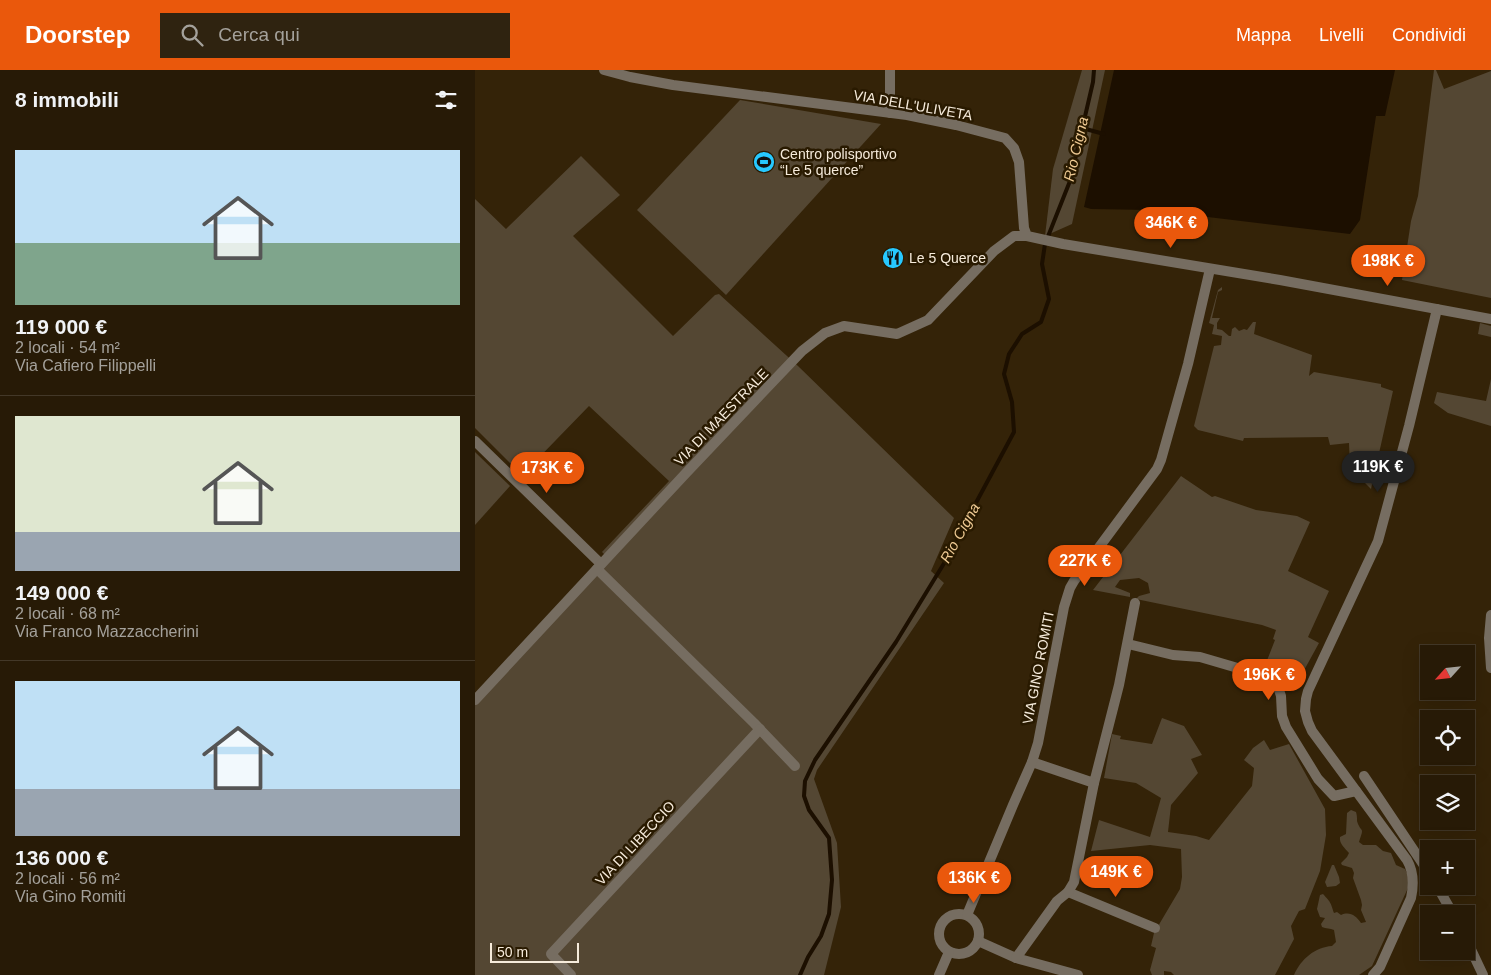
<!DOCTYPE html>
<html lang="it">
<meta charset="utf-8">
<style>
:root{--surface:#271a06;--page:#2f2310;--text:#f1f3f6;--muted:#a4a19b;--line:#433828;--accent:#ea580c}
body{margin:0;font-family:Arial,sans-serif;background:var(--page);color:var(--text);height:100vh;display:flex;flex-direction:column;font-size:19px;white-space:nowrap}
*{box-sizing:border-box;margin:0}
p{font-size:16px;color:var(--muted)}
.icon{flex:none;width:28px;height:28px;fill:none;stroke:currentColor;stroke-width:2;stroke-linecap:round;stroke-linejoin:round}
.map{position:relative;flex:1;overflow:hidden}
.side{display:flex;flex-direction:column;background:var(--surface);width:475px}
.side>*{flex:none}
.needle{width:32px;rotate:243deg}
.fabs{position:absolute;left:945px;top:575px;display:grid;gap:10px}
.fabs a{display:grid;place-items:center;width:55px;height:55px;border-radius:0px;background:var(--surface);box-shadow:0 5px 20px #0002,0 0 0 1px var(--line);font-size:25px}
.scale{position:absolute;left:15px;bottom:12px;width:89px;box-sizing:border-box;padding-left:5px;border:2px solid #f6ebdb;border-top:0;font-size:14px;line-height:18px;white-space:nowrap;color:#f6ebdb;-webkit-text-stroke:4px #291a00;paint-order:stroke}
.price{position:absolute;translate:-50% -42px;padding:0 11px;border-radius:18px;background:var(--accent);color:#fff;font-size:16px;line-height:32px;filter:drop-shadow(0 1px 2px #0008)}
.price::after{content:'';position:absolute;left:50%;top:30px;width:15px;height:11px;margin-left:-8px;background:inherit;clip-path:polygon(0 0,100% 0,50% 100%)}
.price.selected{background:#222;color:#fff}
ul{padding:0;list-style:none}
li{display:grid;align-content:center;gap:10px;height:265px;padding:0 15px}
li+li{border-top:1px solid var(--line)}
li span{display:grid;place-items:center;height:155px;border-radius:0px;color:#555}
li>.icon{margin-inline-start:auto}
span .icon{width:90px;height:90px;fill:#fffc;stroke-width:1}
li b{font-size:21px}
h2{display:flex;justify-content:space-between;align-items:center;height:60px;padding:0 15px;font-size:21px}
header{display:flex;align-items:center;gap:30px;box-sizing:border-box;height:70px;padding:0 25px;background:var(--accent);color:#fff}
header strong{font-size:24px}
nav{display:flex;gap:28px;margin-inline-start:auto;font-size:18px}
.search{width:350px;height:45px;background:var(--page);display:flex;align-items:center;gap:12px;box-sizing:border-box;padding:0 18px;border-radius:0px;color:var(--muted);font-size:19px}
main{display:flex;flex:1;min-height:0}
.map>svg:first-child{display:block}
</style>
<header>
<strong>Doorstep</strong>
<div class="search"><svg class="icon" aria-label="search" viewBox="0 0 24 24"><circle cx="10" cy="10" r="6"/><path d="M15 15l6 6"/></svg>Cerca qui</div>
<nav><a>Mappa</a><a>Livelli</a><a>Condividi</a></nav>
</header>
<main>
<section class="side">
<h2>8 immobili<svg class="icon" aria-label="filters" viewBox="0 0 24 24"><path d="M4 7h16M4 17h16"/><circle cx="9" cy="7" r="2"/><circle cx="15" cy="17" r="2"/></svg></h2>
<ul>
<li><span style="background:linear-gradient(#bfe0f5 60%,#7fa58c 0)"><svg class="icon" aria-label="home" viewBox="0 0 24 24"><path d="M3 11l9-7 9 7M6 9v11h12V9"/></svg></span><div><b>119 000 €</b><p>2 locali · 54 m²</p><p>Via Cafiero Filippelli</p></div></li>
<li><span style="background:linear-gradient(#dfe7d0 75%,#9aa5b1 0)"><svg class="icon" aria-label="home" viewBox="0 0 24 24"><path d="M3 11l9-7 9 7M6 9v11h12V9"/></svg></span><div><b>149 000 €</b><p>2 locali · 68 m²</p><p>Via Franco Mazzaccherini</p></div></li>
<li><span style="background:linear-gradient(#bfe0f5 70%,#9aa5b1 0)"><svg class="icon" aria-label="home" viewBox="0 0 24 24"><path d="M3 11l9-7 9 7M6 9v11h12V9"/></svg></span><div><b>136 000 €</b><p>2 locali · 56 m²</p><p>Via Gino Romiti</p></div></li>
</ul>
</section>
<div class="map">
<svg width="1016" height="905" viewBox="0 0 1016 905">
<rect width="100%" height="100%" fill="#342308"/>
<g fill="#544733">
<path d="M 607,0 L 630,0 L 597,154 L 570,166 L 578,99 Z"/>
<path d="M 959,0 L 961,0 L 969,19 L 1016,1 L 1016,228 L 927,210 L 936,151 L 943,126 Z"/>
<path d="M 265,30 L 406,54 L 251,225 L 162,140 Z"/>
<path d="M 106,86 L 145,125 L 98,166 L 198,266 L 240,225 L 244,224 L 323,296 L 479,448 L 456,501 L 469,513 L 342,700 L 339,709 L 362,773 L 366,837 L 349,905 L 0,905 L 0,634 L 135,490 L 127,482 L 194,411 L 114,336 L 47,405 L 0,358 L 0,129 L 31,159 Z"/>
<path d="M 747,217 L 747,220 L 743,222 L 737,248 L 745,248 L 742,253 L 742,259 L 747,260 L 754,266 L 756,266 L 757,259 L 760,257 L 764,261 L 769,259 L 772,260 L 778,252 L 781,252 L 779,264 L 837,285 L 834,306 L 839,302 L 906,314 L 906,317 L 918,321 L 896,419 L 875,398 L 874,373 L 855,375 L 853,367 L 769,368 L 768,371 L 723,360 L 719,356 L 739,276 L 746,275 L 747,266 L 737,264 L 739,255 L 734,253 L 743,220 Z"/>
<path d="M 1005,253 L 1016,256 L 1016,267 L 1003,264 Z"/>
<path d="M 1016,309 L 1016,356 L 973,343 L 959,333 L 962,322 L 1011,331 Z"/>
<path d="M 0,382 L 35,416 L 0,455 Z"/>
<path d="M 706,406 L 737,427 L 740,426 L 781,440 L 822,446 L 835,452 L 813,501 L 854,521 L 833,567 L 844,573 L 827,604 L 785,598 L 787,591 L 791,593 L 800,570 L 798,569 L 801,560 L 787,555 L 661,529 L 664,526 L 675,523 L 673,513 L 664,508 L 645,510 L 640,517 L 655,523 L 655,527 L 618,520 Z"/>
<path d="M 687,648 L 709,656 L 727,685 L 716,689 L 723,703 L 696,735 L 693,762 L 721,766 L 734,770 L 777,716 L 779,698 L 769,690 L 778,678 L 789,670 L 795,680 L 814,674 L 850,739 L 851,765 L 845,801 L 830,839 L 824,841 L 816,856 L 819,869 L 800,905 L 699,905 L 696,902 L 689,901 L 689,905 L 677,905 L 675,900 L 681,878 L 676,876 L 679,863 L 705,819 L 707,807 L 706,779 L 675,775 L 616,781 L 624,750 L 675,767 L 686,728 L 661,713 L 629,708 L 637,664 L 646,666 L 645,669 L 677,674 Z"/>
<path d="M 876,740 L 881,742 C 882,745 882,748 882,751 C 886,764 890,755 884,772 L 888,775 L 901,775 L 908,781 L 916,783 L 921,795 L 930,799 L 933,805 L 933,818 L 897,896 L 884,905 L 819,905 C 826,889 840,877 857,876 L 861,872 L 859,860 C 855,858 851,859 847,857 L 846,854 L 850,848 L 845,847 L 842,839 L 845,825 L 848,824 C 856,833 855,831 859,843 L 862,842 L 866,845 C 875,841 881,846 886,853 L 891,852 L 886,840 L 887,835 L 886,830 L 878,808 L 879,803 L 877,798 L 867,795 L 866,793 L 872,787 L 874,783 C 870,778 864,774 865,767 L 871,764 L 872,743 Z"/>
<path d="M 857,795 L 859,795 L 864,807 L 865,813 L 861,816 L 852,817 L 850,812 Z"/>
</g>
<path fill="#1c0f00" d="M 639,0 L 920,0 L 910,46 L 901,46 L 885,150 L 875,164 L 675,140 L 616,139 L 609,137 Z"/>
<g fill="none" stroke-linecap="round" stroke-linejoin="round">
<g stroke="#1c0f00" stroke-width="4">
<path d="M 607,58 L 629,64"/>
<path d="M 325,905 L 333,887 L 346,866 L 354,844 L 357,810 L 354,768 L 334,740 L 329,726 L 330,711 L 340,690 L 421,572 L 479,477 L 488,457 L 539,362 L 537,332 L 529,304 L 534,284 L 547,264 L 566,252 L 574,229 L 567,194 L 570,174 L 595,111 L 618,12 L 619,0"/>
</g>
<g stroke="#766d61" stroke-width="10">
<path d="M 129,0 L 155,7 L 198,15 L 432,45 L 481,55 L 530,68 L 539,78 L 544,92 L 549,158 L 552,166 L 588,174 L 805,210 L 1016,249"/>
<path d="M 415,43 L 415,0"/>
<path d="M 0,371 L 126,494"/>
<path d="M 122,499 L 279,653 L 320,696"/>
<path d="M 1016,545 L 1014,568 L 1016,598"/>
<path d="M 653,574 L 698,585 L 725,587 L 790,606 L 802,614 L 806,626 L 807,646 L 811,657 L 843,709 L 859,726 L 881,721"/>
<path d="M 0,630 L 212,402 L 327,281 L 350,263 L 369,256 L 422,264 L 453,250 L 519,181 L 539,166 L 552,166"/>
<path d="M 557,692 L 619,713 L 644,615 L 660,533"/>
<path d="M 889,706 L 954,803"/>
<path d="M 962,816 L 978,844"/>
<path d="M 593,822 L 680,858"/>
<circle cx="484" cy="864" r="20"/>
<path d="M 492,845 L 538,735 L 557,692 L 563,673 L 589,537 L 595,518 L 599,511 L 682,399 L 686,390 L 713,294 L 735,199"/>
<path d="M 991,869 L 1008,905"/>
<path d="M 503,871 L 541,888 L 603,905"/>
<path d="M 541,888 L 582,831 L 593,822 L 599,812 L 619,713"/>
<path d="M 96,905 L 76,884 L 285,659"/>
<path d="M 464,905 L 474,882"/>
<path d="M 898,905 L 905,897 L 936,828 C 939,814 939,802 932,790 L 837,661 L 833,652 L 830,641 L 831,629 L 833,621 L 903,471 L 934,356 L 962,239"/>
</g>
</g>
<defs>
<g id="stadium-disc" transform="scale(1.125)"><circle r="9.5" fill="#27c8ff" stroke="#291a00"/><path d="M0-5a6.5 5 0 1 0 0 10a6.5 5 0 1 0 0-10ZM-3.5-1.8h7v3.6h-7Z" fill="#111"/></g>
<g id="restaurant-disc" transform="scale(1.125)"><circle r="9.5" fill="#27c8ff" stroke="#291a00"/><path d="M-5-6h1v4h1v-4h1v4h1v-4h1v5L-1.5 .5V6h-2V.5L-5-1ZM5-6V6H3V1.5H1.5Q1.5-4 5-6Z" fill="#111"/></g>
</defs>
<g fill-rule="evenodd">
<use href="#stadium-disc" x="289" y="92"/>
<use href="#restaurant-disc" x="418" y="188"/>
</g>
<g text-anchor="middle" stroke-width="5" stroke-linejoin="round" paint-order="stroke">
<g font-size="14" fill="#f6ebdb" stroke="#291a00">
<text transform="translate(438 35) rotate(10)" y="5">VIA DELL'ULIVETA</text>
<text transform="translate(246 347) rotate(-46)" y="5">VIA DI MAESTRALE</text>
<text transform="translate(563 598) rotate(-79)" y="5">VIA GINO ROMITI</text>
<text transform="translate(160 773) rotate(-47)" y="5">VIA DI LIBECCIO</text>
</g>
<g font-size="14" fill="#f6ebdb" stroke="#291a00" text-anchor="start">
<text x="305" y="89">Centro polisportivo<tspan x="305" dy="16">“Le 5 querce”</tspan></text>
<text x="434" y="193">Le 5 Querce</text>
</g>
<g font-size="15" font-style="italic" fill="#eec992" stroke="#291a00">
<text transform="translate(601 79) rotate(-77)" y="5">Rio Cigna</text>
<text transform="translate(485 463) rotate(-61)" y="5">Rio Cigna</text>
</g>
</g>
</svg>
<div class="fabs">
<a><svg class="needle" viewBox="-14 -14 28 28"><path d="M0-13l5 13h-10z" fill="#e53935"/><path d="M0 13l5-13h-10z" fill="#a4a19b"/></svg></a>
<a><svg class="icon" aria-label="locate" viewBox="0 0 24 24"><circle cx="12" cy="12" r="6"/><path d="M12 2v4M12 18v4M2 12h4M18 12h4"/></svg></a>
<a><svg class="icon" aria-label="layers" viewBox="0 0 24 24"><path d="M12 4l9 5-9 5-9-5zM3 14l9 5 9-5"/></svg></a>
<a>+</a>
<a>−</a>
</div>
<div class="scale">50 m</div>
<b class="price" style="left:696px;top:179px">346K €</b>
<b class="price" style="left:913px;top:217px">198K €</b>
<b class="price selected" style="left:903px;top:423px">119K €</b>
<b class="price" style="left:72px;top:424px">173K €</b>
<b class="price" style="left:610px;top:517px">227K €</b>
<b class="price" style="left:794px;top:631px">196K €</b>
<b class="price" style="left:641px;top:828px">149K €</b>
<b class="price" style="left:499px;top:834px">136K €</b>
</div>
</main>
